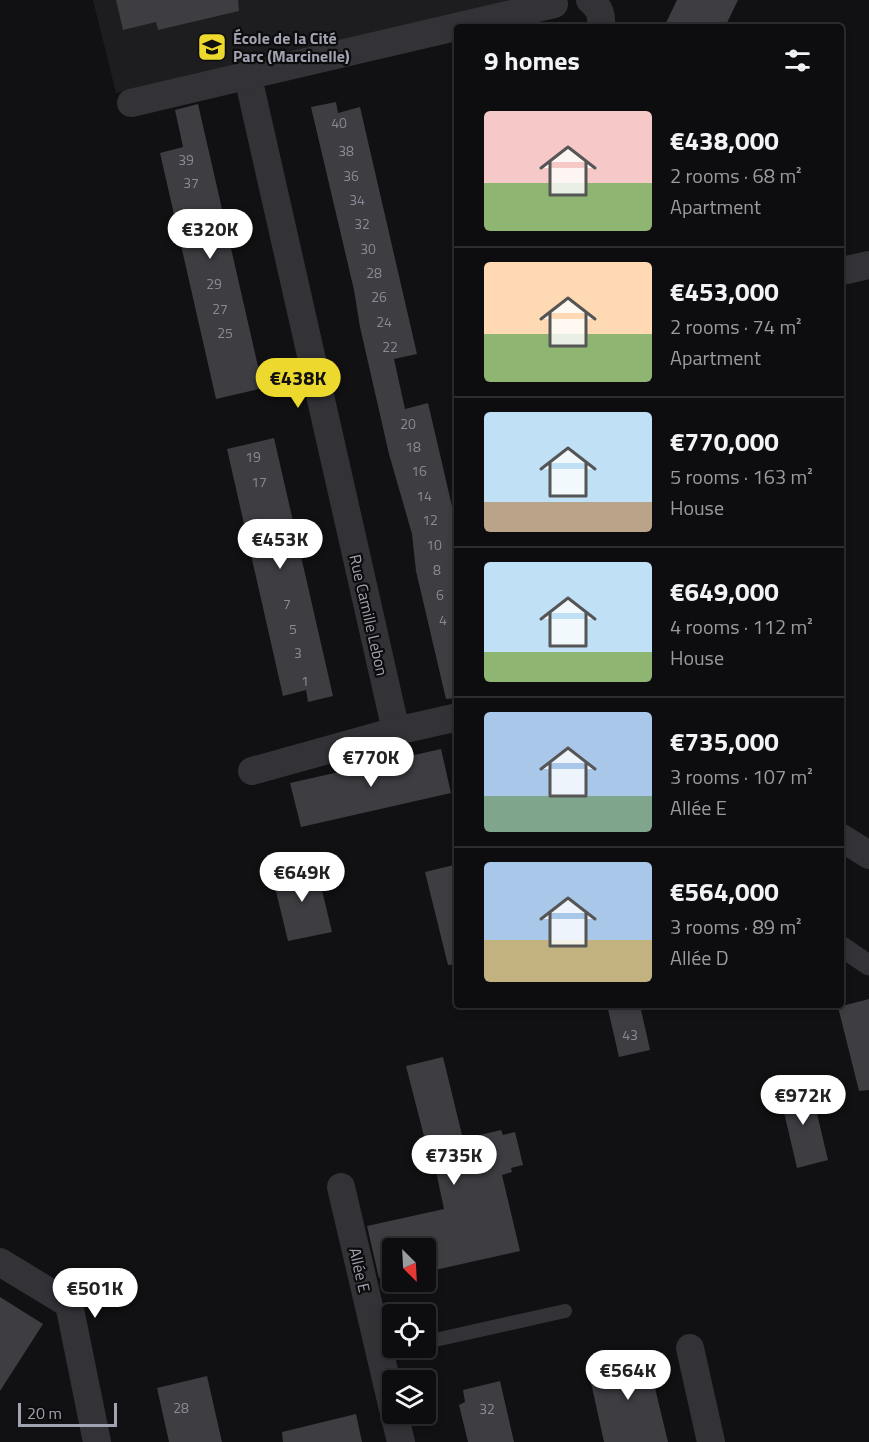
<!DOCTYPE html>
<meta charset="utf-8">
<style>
:root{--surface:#0d0c0e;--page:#161517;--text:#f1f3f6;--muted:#9a9b9e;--line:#2d2c2e;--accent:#edd82d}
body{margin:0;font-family:"Titillium Web",sans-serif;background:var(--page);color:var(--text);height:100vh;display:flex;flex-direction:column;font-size:22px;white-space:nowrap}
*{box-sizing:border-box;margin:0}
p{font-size:20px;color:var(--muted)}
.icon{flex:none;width:33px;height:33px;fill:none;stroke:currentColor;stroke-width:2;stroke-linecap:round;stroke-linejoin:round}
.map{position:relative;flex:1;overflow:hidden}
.details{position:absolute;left:454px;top:24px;width:390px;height:984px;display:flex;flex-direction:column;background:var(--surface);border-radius:6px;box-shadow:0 3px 9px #0003,0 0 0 2px var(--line)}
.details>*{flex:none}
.needle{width:39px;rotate:156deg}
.tools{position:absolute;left:382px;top:1238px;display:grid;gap:12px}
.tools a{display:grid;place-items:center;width:54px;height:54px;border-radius:6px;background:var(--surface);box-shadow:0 3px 9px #0003,0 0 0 2px var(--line);font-size:30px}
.scale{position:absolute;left:18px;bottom:15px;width:99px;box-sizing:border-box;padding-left:6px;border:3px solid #a2a3b2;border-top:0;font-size:16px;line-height:21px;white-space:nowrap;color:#a2a3b2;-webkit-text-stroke:4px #0c0c0d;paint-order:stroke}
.price{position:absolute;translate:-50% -51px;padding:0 14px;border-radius:21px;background:#fff;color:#222;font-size:20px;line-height:39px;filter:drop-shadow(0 2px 3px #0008)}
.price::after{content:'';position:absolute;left:50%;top:36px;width:18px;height:14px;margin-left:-9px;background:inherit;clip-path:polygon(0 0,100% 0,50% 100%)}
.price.on{background:var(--accent);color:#111}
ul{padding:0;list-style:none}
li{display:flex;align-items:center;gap:18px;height:150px;padding:0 30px}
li+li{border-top:2px solid var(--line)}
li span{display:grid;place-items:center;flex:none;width:168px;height:120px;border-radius:6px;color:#555}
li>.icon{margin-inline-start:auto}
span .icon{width:72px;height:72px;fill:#fffc;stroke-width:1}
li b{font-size:26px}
h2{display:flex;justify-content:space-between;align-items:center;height:72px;padding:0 30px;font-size:26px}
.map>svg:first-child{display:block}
</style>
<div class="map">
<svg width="869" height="1442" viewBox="0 0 869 1442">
<rect width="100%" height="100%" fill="#111012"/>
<path fill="#1d1d1f" d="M 93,0 L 523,0 L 116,93 Z"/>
<g fill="#3d3d42">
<path d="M 116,0 L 238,0 L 239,11 L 158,30 L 156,22 L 123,30 Z"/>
<path d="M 677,0 L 738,0 L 725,27 L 664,27 Z"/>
<path d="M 336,102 L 338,113 L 360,107 L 417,354 L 394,359 L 405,409 L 428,403 L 458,532 L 458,698 L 446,699 L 416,571 L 412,534 L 389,454 L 360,327 L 354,290 L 311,107 Z"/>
<path d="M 198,104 L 263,388 L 216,399 L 160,153 L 183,147 L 175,110 Z"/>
<path d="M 274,438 L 333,696 L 308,702 L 306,690 L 283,696 L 227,449 Z"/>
<path d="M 441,749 L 451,793 L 301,827 L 290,783 Z"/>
<path d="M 458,864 L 458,964 L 448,965 L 425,872 Z"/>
<path d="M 316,865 L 332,932 L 288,941 L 272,875 Z"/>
<path d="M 869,999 L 869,1090 L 859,1091 L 838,1007 Z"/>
<path d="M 607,1005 L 640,1005 L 650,1050 L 619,1057 Z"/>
<path d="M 443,1057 L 463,1139 L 501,1130 L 503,1135 L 515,1132 L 523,1165 L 511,1168 L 512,1172 L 502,1175 L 520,1251 L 426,1272 L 426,1248 L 393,1248 L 393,1280 L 391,1280 L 390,1276 L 379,1278 L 367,1226 L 444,1209 L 431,1148 L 427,1148 L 406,1066 Z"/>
<path d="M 810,1084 L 828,1160 L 797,1168 L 779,1091 Z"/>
<path d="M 0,1297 L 43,1324 L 0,1391 Z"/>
<path d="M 638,1350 L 641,1363 L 648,1359 L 668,1442 L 604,1442 L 590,1378 L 603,1375 L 600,1359 Z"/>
<path d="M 207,1376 L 222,1442 L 169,1442 L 157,1388 Z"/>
<path d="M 500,1381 L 514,1442 L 468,1442 L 459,1405 L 465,1402 L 463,1390 Z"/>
<path d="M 356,1414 L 362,1442 L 283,1442 L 282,1432 Z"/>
</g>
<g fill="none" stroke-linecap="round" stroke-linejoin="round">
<g stroke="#323237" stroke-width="14">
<path d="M 426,1342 L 565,1311"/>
<path d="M 380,1352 L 404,1347"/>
</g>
<path stroke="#323237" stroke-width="21" d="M 842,947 L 869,965"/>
<g stroke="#323237" stroke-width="28">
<path d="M 590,0 C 600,8 602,15 601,27"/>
<path d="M 248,77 L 396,731"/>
<path d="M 131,103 L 554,4"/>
<path d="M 842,271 L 869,265"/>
<path d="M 252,771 L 396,731 L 458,717"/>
<path d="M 842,838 L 869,855"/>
<path d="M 341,1187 L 393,1409"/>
<path d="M 0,1262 L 69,1304 L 97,1442"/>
<path d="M 690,1348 L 711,1442"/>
<path d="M 394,1413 L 401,1442"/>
</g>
</g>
<defs>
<g id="school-square" transform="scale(1.5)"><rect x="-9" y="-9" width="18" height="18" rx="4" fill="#edd82d" stroke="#0c0c0d"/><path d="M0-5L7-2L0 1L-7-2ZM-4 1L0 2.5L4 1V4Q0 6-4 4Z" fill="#111"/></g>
</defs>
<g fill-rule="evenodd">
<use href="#school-square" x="212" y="47"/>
</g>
<g text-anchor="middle" stroke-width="4.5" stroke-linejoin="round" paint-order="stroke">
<g font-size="14" fill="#898a96">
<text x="339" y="128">40</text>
<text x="346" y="156">38</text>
<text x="186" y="165">39</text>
<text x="351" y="181">36</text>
<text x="191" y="188">37</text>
<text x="357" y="205">34</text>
<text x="362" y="229">32</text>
<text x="368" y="254">30</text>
<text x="374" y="278">28</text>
<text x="214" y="289">29</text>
<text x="379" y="302">26</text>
<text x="220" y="314">27</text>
<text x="384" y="327">24</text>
<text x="225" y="338">25</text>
<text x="390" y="352">22</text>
<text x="408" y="429">20</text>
<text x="413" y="452">18</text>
<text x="253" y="462">19</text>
<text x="419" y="476">16</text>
<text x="259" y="487">17</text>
<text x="424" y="501">14</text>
<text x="430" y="525">12</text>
<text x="434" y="550">10</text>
<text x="437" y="575">8</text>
<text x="440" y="600">6</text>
<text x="287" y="609">7</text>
<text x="443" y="625">4</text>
<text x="293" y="634">5</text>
<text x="298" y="658">3</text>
<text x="305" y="686">1</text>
<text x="630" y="1040">43</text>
<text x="181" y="1413">28</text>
<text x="487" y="1414">32</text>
</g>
<g font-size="16" font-weight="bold" fill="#a2a3b2" stroke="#0c0c0d" text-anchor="start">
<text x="233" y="44">École de la Cité<tspan x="233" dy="18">Parc (Marcinelle)</tspan></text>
</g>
<g font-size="16" fill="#a2a3b2" stroke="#0c0c0d">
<text transform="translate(369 615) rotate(77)" y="6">Rue Camille Lebon</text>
<text transform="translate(360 1270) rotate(77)" y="6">Allée E</text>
</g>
</g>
</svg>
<div class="tools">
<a><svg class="needle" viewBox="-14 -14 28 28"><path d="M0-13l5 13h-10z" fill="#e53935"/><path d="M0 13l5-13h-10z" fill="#9a9b9e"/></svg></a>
<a><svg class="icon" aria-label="locate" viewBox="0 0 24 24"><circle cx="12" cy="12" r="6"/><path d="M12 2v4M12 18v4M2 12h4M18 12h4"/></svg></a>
<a><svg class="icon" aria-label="layers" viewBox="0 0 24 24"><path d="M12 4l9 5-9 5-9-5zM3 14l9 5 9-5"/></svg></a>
</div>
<div class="scale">20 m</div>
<b class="price" style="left:210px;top:260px">€320K</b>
<b class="price on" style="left:298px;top:409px">€438K</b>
<b class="price" style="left:280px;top:570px">€453K</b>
<b class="price" style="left:371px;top:788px">€770K</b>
<b class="price" style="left:302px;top:903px">€649K</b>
<b class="price" style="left:803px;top:1126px">€972K</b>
<b class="price" style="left:454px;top:1186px">€735K</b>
<b class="price" style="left:95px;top:1319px">€501K</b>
<b class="price" style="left:628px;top:1401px">€564K</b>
<section class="details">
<h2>9 homes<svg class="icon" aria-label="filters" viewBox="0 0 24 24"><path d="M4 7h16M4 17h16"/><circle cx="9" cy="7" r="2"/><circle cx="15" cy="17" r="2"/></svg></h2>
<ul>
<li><span style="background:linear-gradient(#f6c9c9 60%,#8fb573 0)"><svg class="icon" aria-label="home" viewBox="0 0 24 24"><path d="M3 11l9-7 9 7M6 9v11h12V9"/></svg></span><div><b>€438,000</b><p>2 rooms · 68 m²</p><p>Apartment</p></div></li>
<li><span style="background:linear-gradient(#ffd9b3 60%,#8fb573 0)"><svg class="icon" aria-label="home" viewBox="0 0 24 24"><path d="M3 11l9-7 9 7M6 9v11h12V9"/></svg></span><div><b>€453,000</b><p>2 rooms · 74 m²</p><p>Apartment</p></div></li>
<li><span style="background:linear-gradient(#bfe0f5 75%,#b9a48a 0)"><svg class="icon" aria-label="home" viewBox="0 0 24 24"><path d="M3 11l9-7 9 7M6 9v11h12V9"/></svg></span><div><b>€770,000</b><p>5 rooms · 163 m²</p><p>House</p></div></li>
<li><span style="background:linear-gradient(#bfe0f5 75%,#8fb573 0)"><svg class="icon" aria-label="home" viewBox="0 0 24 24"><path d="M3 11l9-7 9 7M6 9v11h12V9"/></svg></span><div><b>€649,000</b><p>4 rooms · 112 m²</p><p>House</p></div></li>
<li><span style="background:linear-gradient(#a9c7e8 70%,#7fa58c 0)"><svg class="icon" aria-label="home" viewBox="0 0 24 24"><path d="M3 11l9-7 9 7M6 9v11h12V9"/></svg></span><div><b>€735,000</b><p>3 rooms · 107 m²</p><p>Allée E</p></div></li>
<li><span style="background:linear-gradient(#a9c7e8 65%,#c2b280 0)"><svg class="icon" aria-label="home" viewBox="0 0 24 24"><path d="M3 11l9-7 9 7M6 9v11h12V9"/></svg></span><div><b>€564,000</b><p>3 rooms · 89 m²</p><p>Allée D</p></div></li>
</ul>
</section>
</div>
